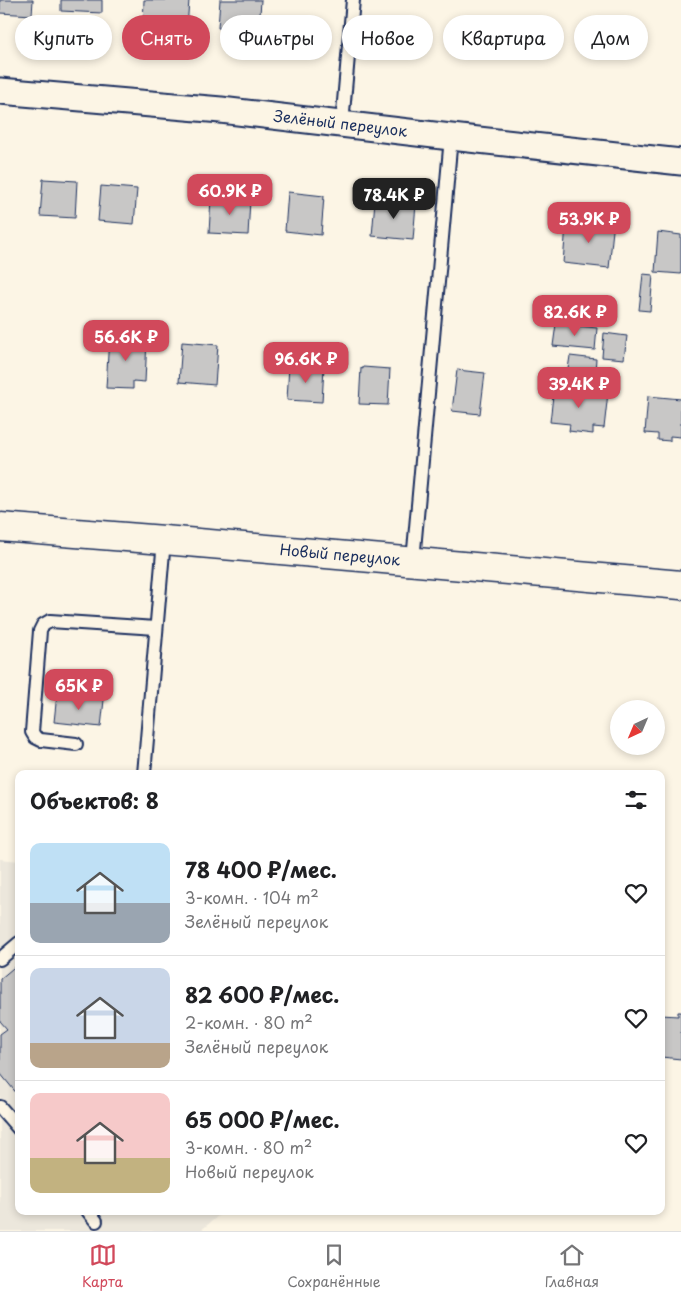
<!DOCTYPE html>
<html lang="ru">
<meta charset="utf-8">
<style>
:root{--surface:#fff;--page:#f2f2f2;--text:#202124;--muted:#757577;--line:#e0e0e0;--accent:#d1495b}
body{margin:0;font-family:"Playpen Sans",sans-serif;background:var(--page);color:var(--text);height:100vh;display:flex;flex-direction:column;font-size:19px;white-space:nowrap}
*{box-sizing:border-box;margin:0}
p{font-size:16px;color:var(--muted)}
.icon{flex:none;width:28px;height:28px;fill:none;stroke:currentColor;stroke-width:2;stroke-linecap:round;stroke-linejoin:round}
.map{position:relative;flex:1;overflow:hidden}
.sheet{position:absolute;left:15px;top:770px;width:650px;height:445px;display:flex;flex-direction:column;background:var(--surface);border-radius:10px;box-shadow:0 2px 8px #0003}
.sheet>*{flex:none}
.guide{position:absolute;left:15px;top:15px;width:651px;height:45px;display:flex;gap:10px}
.needle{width:32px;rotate:224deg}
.tools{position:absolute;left:610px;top:700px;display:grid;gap:10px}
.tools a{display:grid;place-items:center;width:55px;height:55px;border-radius:50%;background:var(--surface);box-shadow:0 2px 8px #0003;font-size:25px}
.price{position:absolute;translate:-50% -42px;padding:0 11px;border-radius:10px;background:var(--accent);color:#fff;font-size:16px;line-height:32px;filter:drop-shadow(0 1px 2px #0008)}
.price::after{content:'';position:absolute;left:50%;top:30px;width:15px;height:11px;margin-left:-8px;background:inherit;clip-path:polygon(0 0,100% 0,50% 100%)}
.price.current{background:#222;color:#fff}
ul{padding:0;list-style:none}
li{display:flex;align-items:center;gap:15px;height:125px;padding:0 15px}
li+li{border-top:1px solid var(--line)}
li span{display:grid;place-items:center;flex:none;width:140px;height:100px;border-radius:10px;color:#555}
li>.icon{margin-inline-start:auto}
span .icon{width:60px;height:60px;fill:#fffc;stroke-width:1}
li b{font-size:21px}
h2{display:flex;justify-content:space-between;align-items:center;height:60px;padding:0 15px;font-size:21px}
.chip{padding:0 18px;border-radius:22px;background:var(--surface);box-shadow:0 2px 8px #0003;font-size:18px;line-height:45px}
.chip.current{background:var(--accent);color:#fff}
.menu{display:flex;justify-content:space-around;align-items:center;height:70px;border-top:1px solid var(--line);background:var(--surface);font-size:14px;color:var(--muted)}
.menu a{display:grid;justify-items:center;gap:2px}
.menu .current{color:var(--accent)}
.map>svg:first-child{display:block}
</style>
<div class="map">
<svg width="681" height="1231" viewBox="0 0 681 1231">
<rect width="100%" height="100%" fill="#fcf5e5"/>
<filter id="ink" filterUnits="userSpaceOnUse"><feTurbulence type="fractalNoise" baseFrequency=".02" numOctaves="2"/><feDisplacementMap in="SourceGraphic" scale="10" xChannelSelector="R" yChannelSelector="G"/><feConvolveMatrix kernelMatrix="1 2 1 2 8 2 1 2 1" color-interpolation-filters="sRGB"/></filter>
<g filter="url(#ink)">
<path fill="#ece7dc" d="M 0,859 L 19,861 L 19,1211 L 224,1211 L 200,1231 L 0,1231 Z"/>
<g fill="#c8c7c6" stroke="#1b2f5e">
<path d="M 0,0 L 33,0 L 32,15 L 0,13 Z"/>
<path d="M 61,0 L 102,0 L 102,13 L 61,11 Z"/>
<path d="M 144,0 L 189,0 L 187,28 L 143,25 Z"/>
<path d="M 220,0 L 261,0 L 259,30 L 218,28 Z"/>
<path d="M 43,179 L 77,181 L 75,218 L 40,216 Z"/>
<path d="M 101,186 L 137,189 L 134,224 L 98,221 Z"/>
<path d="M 288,192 L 324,196 L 321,235 L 285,231 Z"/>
<path d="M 211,198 L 250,200 L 248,235 L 209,233 Z"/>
<path d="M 375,201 L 416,204 L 413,240 L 372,236 Z"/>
<path d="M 589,218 L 614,221 L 609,268 L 563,263 L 566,225 L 588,227 Z"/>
<path d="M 658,232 L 681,235 L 681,274 L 655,272 Z"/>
<path d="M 643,274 L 653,275 L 650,311 L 639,310 Z"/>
<path d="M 556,324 L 597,328 L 595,350 L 553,346 Z"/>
<path d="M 604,333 L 627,336 L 624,359 L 602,357 Z"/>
<path d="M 109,337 L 147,339 L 145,382 L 133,381 L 133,389 L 106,388 Z"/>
<path d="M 182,342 L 218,345 L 215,385 L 179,382 Z"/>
<path d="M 570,356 L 596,359 L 595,371 L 568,369 Z"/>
<path d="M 289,365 L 324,367 L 322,402 L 287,400 Z"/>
<path d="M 363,367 L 390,369 L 388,405 L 359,404 L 361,368 L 363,369 Z"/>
<path d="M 457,370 L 485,373 L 480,414 L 452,411 Z"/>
<path d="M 554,387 L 608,393 L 604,428 L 593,427 L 593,434 L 569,431 L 570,424 L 550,422 Z"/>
<path d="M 648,396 L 681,399 L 681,437 L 670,436 L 670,441 L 658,440 L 658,434 L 645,433 Z"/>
<path d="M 57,694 L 104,700 L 101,727 L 54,722 Z"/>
<path d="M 19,963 L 19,1094 L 18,1095 L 0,1073 L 0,1034 L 7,1029 L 0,1021 L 0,979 Z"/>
<path d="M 678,1012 L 681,1012 L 681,1059 L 661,1057 L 661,1015 L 678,1016 Z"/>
</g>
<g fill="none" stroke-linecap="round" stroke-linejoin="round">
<g stroke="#1b2f5e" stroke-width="16">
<g id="service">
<path d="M 342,124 L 353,0"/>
<path d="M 413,561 L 451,137"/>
<path d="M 76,744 L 41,740 L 35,737 L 32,732 L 40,631 L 43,625 L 50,621 L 156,628"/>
<path d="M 144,774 L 164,540"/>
<path d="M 0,959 L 19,943"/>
<path d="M 0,1107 L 19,1129"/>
<path d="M 88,1211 L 96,1221"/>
</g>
</g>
<g stroke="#1b2f5e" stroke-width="29">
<g id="minor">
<path id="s1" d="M 0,91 L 221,110 L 451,137 L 681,162"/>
</g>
</g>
<g stroke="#1b2f5e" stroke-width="31">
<g id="tertiary">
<path id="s2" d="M 0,527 L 164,540 L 681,585"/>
</g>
</g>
<use href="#service" stroke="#fcf5e5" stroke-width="12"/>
<use href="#minor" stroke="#fcf5e5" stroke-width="25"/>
<use href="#tertiary" stroke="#fcf5e5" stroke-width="28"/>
</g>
</g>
<g text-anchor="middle" stroke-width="5" stroke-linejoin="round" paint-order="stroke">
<g font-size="15" fill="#1b2f5e" stroke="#fcf5e5">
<text dy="5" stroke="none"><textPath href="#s1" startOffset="342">Зелёный переулок</textPath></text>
<text dy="5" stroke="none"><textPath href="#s2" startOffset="341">Новый переулок</textPath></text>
</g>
</g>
</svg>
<div class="tools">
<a><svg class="needle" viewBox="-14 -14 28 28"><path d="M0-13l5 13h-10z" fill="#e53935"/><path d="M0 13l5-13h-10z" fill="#757577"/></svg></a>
</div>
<b class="price" style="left:230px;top:216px">60.9K ₽</b>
<b class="price current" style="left:394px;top:220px">78.4K ₽</b>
<b class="price" style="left:589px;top:244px">53.9K ₽</b>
<b class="price" style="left:575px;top:337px">82.6K ₽</b>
<b class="price" style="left:126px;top:362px">56.6K ₽</b>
<b class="price" style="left:306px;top:384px">96.6K ₽</b>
<b class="price" style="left:579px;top:409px">39.4K ₽</b>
<b class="price" style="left:79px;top:711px">65K ₽</b>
<div class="guide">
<a class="chip">Купить</a>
<a class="chip current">Снять</a>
<a class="chip">Фильтры</a>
<a class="chip">Новое</a>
<a class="chip">Квартира</a>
<a class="chip">Дом</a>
</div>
<section class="sheet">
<h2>Объектов: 8<svg class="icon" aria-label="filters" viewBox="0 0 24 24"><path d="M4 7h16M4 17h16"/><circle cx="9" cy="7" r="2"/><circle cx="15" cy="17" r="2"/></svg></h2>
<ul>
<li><span style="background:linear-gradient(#bfe0f5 60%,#9aa5b1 0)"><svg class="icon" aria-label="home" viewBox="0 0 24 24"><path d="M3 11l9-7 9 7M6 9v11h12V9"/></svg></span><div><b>78 400 ₽/мес.</b><p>3-комн. · 104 m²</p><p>Зелёный переулок</p></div><svg class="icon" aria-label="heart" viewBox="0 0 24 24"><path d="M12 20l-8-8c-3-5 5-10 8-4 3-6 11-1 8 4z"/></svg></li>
<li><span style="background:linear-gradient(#c9d6e8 75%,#b9a48a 0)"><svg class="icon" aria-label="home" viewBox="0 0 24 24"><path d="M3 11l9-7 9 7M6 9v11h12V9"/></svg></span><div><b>82 600 ₽/мес.</b><p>2-комн. · 80 m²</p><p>Зелёный переулок</p></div><svg class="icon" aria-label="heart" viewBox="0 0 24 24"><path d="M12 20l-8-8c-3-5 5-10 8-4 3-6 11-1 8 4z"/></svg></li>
<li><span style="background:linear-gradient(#f6c9c9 65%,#c2b280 0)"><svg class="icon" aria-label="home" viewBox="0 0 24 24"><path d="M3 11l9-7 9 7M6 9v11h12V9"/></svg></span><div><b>65 000 ₽/мес.</b><p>3-комн. · 80 m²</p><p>Новый переулок</p></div><svg class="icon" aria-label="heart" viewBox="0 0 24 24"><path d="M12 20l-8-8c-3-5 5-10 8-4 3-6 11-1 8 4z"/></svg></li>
</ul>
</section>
</div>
<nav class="menu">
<a class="current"><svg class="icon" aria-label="map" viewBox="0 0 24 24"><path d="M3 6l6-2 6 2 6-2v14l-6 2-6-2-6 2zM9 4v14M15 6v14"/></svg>Карта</a>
<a><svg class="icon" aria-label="saved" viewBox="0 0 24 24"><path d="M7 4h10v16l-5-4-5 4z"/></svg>Сохранённые</a>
<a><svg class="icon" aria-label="home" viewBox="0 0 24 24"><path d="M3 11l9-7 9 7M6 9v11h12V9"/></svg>Главная</a>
</nav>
